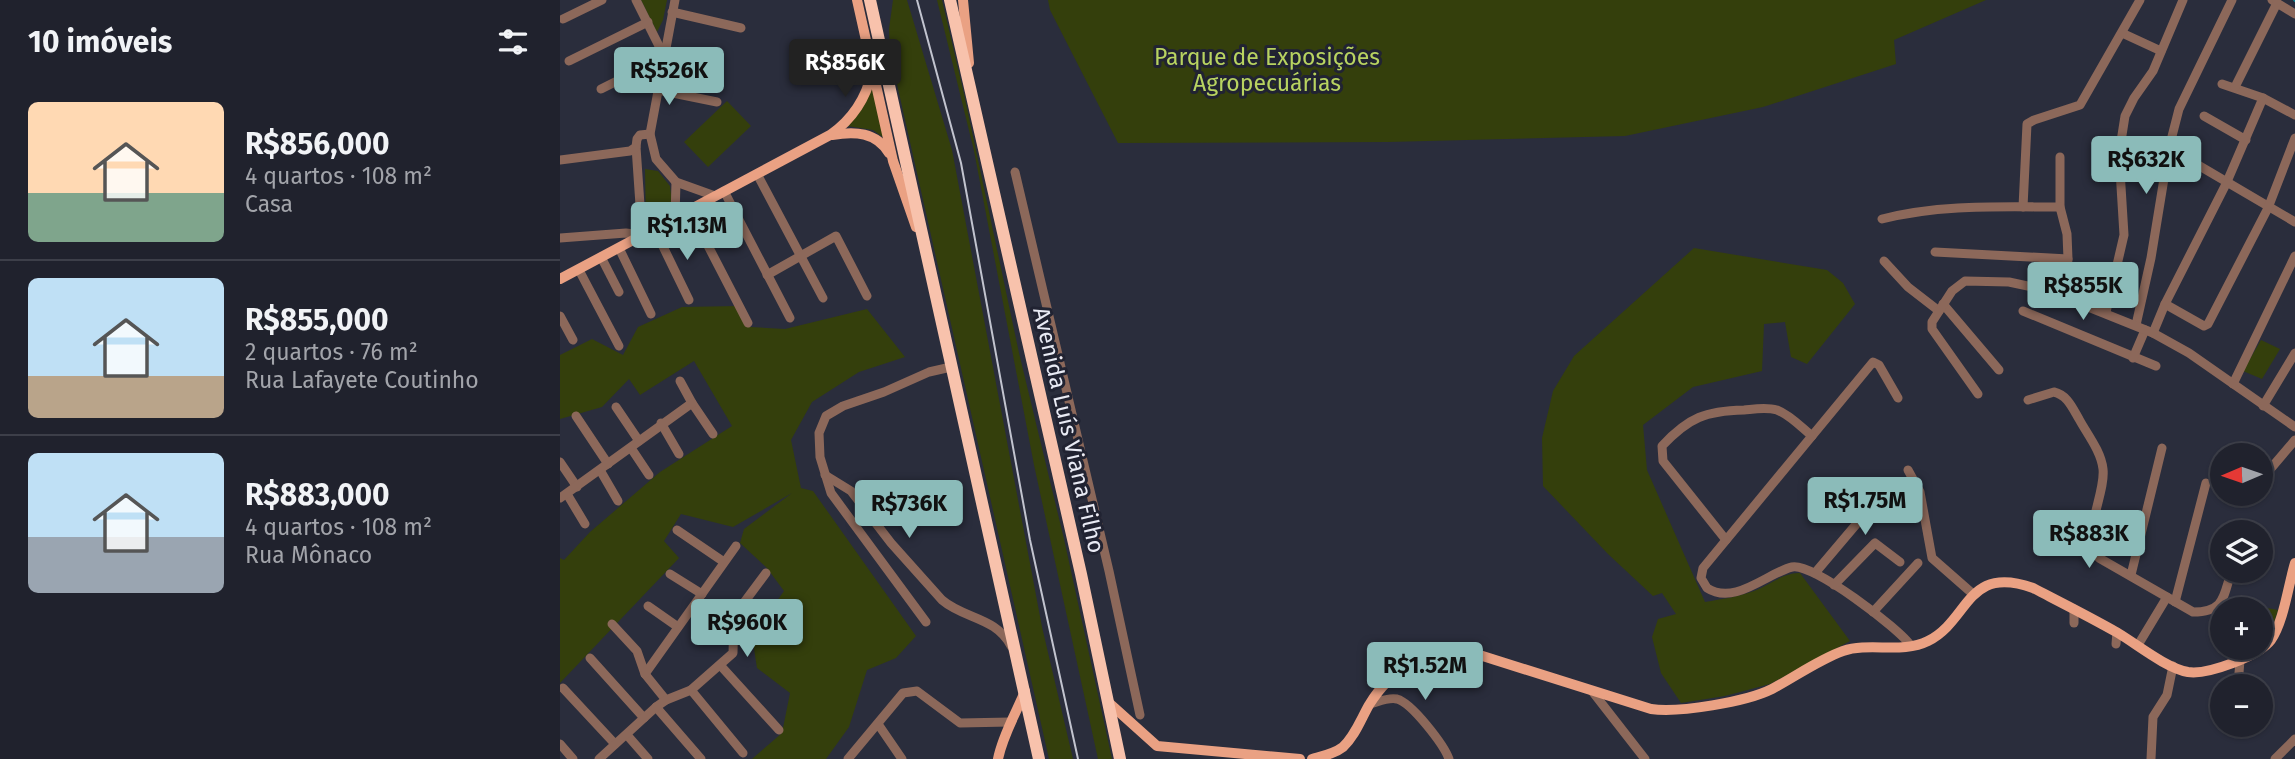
<!DOCTYPE html>
<html lang="pt">
<meta charset="utf-8">
<style>
:root{--surface:#20222d;--page:#2d2f39;--text:#f1f3f6;--muted:#a2a4aa;--line:#3d3f49;--accent:#8bbbb9}
body{margin:0;font-family:"Fira Sans",sans-serif;background:var(--page);color:var(--text);height:100vh;display:flex;flex-direction:column;font-size:26px;white-space:nowrap}
*{box-sizing:border-box;margin:0}
p{font-size:23px;color:var(--muted)}
.icon{flex:none;width:38px;height:38px;fill:none;stroke:currentColor;stroke-width:2;stroke-linecap:round;stroke-linejoin:round}
.map{position:relative;flex:1;overflow:hidden}
.panel{display:flex;flex-direction:column;background:var(--surface);width:560px}
.panel>*{flex:none}
.needle{width:46px;rotate:268deg}
.tools{position:absolute;left:1650px;top:443px;display:grid;gap:14px}
.tools a{display:grid;place-items:center;width:63px;height:63px;border-radius:50%;background:var(--surface);box-shadow:0 2px 5px #0004,0 0 0 2px var(--line);font-size:35px}
.price{position:absolute;translate:-50% -60px;padding:0 16px;border-radius:7px;background:var(--accent);color:#111;font-size:23px;line-height:46px;filter:drop-shadow(0 2px 4px #0008)}
.price::after{content:'';position:absolute;left:50%;top:42px;width:21px;height:16px;margin-left:-10px;background:inherit;clip-path:polygon(0 0,100% 0,50% 100%)}
.price.selected{background:#222;color:#fff}
ul{padding:0;list-style:none}
li{display:flex;align-items:center;gap:21px;height:175px;padding:0 28px}
li+li{border-top:2px solid var(--line)}
li span{display:grid;place-items:center;flex:none;width:196px;height:140px;border-radius:10px;color:#555}
li>.icon{margin-inline-start:auto}
span .icon{width:84px;height:84px;fill:#fffc;stroke-width:1}
li b{font-size:30px}
h2{display:flex;justify-content:space-between;align-items:center;height:84px;padding:0 28px;font-size:30px}
main{display:flex;flex:1;min-height:0}
.map>svg:first-child{display:block}
</style>
<main>
<section class="panel">
<h2>10 imóveis<svg class="icon" aria-label="filters" viewBox="0 0 24 24"><path d="M4 7h16M4 17h16"/><circle cx="9" cy="7" r="2"/><circle cx="15" cy="17" r="2"/></svg></h2>
<ul>
<li><span style="background:linear-gradient(#ffd9b3 65%,#7fa58c 0)"><svg class="icon" aria-label="home" viewBox="0 0 24 24"><path d="M3 11l9-7 9 7M6 9v11h12V9"/></svg></span><div><b>R$856,000</b><p>4 quartos · 108 m²</p><p>Casa</p></div></li>
<li><span style="background:linear-gradient(#bfe0f5 70%,#b9a48a 0)"><svg class="icon" aria-label="home" viewBox="0 0 24 24"><path d="M3 11l9-7 9 7M6 9v11h12V9"/></svg></span><div><b>R$855,000</b><p>2 quartos · 76 m²</p><p>Rua Lafayete Coutinho</p></div></li>
<li><span style="background:linear-gradient(#bfe0f5 60%,#9aa5b1 0)"><svg class="icon" aria-label="home" viewBox="0 0 24 24"><path d="M3 11l9-7 9 7M6 9v11h12V9"/></svg></span><div><b>R$883,000</b><p>4 quartos · 108 m²</p><p>Rua Mônaco</p></div></li>
</ul>
</section>
<div class="map">
<svg width="1735" height="759" viewBox="0 0 1735 759">
<rect width="100%" height="100%" fill="#2a2d3c"/>
<g fill="#343f0c">
<path d="M 81,0 L 107,0 L 103,20 L 97,32 Z"/>
<path d="M 333,0 L 347,0 L 392,150 L 482,627 L 513,759 L 489,759 L 330,53 L 329,29 Z"/>
<path d="M 377,0 L 382,0 L 404,94 L 459,353 L 504,539 L 552,759 L 538,759 L 474,465 L 414,151 Z"/>
<path d="M 488,0 L 1426,0 L 1334,40 L 1336,64 L 1203,107 L 1065,136 L 828,142 L 558,143 L 490,10 Z"/>
<path d="M 313,87 L 324,138 L 313,130 L 287,126 Z"/>
<path d="M 167,101 L 191,126 L 148,167 L 124,142 Z"/>
<path d="M 85,169 L 98,171 L 110,186 L 112,202 L 105,213 L 86,225 Z"/>
<path d="M 1134,248 L 1267,270 L 1283,283 L 1295,304 L 1247,364 L 1231,357 L 1225,322 L 1204,324 L 1202,371 L 1133,387 L 1083,425 L 1087,470 L 1145,602 C 1162,599 1178,597 1194,591 C 1210,585 1224,572 1240,573 L 1290,641 L 1210,684 L 1165,696 L 1121,703 L 1101,673 L 1092,637 L 1098,619 L 1116,614 L 1102,593 L 1093,596 L 1048,554 L 983,486 L 982,438 L 993,391 L 1014,356 Z"/>
<path d="M 179,306 L 190,327 L 225,329 L 307,309 L 345,357 L 299,372 L 252,402 L 231,440 L 241,488 L 253,491 L 356,636 L 336,658 L 307,670 L 289,727 L 266,759 L 192,759 L 222,733 L 230,693 L 197,668 L 192,636 L 224,591 L 207,568 L 180,543 L 184,529 L 232,493 L 173,527 L 121,514 L 104,541 L 119,558 L 0,683 L 0,558 L 4,560 L 30,532 L 100,472 L 172,426 L 134,361 L 80,395 L 69,379 L 42,407 L 0,419 L 0,355 L 32,339 L 63,355 L 78,327 L 122,307 Z"/>
<path d="M 1701,340 L 1720,349 L 1702,379 L 1683,371 Z"/>
<path d="M 1696,606 L 1718,610 L 1710,635 L 1701,643 L 1701,609 L 1695,609 Z"/>
</g>
<g fill="none" stroke-linecap="round" stroke-linejoin="round">
<path stroke="#0b7e8d" stroke-width="2" d="M 1734,0 L 1735,1"/>
<g stroke="#8c685a" stroke-width="9">
<path d="M 76,0 L 99,46 L 106,53 L 158,62"/>
<path d="M 115,0 L 90,134 L 96,159 L 116,182 L 155,196"/>
<path d="M 1712,0 L 1735,14"/>
<path d="M 112,12 L 181,28"/>
<path d="M 3,19 L 42,0"/>
<path d="M 1562,33 L 1601,51"/>
<path d="M 9,61 L 88,22"/>
<path d="M 1662,84 L 1703,98 L 1735,115"/>
<path d="M 1675,87 L 1717,3"/>
<path d="M 41,89 L 105,57"/>
<path d="M 98,90 L 157,102"/>
<path d="M 1644,116 L 1686,140"/>
<path d="M 76,147 L 82,234"/>
<path d="M 1609,148 L 1735,222"/>
<path d="M 1500,157 L 1500,207 L 1507,234 L 1508,259 L 1505,296"/>
<path d="M 0,160 L 70,151 L 76,147 L 77,139 L 80,135 L 90,134"/>
<path d="M 455,172 L 549,571 L 580,715"/>
<path d="M 197,174 L 263,298"/>
<path d="M 164,191 L 230,318"/>
<path d="M 1463,207 L 1467,124 L 1474,120 L 1520,105 L 1580,0"/>
<path d="M 129,209 L 188,323"/>
<path d="M 115,217 L 116,182"/>
<path d="M 1322,219 C 1381,204 1440,207 1500,207"/>
<path d="M 94,228 L 129,300"/>
<path d="M 0,238 L 66,233 L 81,235"/>
<path d="M 59,248 L 91,314"/>
<path d="M 1375,252 L 1508,259"/>
<path d="M 41,257 L 59,292"/>
<path d="M 1324,261 L 1348,287 L 1379,311"/>
<path d="M 19,270 L 59,346"/>
<path d="M 207,275 L 276,236 L 307,296"/>
<path d="M 1383,304 L 1439,370"/>
<path d="M 1605,304 L 1644,326 L 1648,324 L 1708,208 L 1735,138"/>
<path d="M 1463,311 L 1596,366"/>
<path d="M 1546,312 L 1564,235 L 1559,154 L 1565,116 L 1574,98 L 1593,71 L 1623,0"/>
<path d="M 0,316 L 13,340"/>
<path d="M 1576,325 L 1591,258 L 1609,148 L 1619,109 L 1672,0"/>
<path d="M 1593,333 L 1605,304 L 1666,184 L 1703,98"/>
<path d="M 1573,358 L 1585,330"/>
<path d="M 120,381 L 132,403 L 153,434"/>
<path d="M 1673,384 L 1735,256"/>
<path d="M 1418,394 L 1372,329 L 1372,322 L 1392,291 L 1405,281 L 1449,282 L 1486,290 L 1593,333 L 1629,353 L 1735,427"/>
<path d="M 1338,398 L 1319,365 L 1313,362 L 1143,568 L 1141,578 L 1147,588 C 1175,606 1207,573 1232,567 C 1252,562 1340,629 1351,646"/>
<path d="M 1468,400 L 1494,392 C 1507,395 1512,407 1519,419 C 1527,434 1541,451 1543,469 C 1546,494 1519,540 1539,558 L 1633,612 C 1666,612 1663,595 1672,570"/>
<path d="M 1703,406 L 1735,353"/>
<path d="M 56,407 L 79,441"/>
<path d="M 16,416 L 48,464"/>
<path d="M 101,423 L 119,454"/>
<path d="M 71,448 L 89,475"/>
<path d="M 0,462 L 17,487"/>
<path d="M 40,470 L 58,501"/>
<path d="M 1348,470 L 1360,492 L 1372,558 L 1413,594"/>
<path d="M 265,475 L 291,491 L 331,543 L 382,600 C 404,619 436,617 451,646"/>
<path d="M 1701,480 L 1735,440"/>
<path d="M 7,494 L 25,524"/>
<path d="M 0,498 L 132,403"/>
<path d="M 1685,499 L 1690,494"/>
<path d="M 117,530 L 164,562"/>
<path d="M 1166,540 L 1103,461 L 1102,446 C 1129,417 1146,411 1184,410 C 1195,409 1206,407 1217,410 C 1230,415 1241,427 1252,436"/>
<path d="M 1255,573 L 1299,521 L 1298,513 L 1283,499"/>
<path d="M 110,574 L 142,594"/>
<path d="M 1571,575 L 1602,448"/>
<path d="M 1274,585 L 1315,543 L 1340,562"/>
<path d="M 1615,602 L 1646,483"/>
<path d="M 88,606 L 118,627"/>
<path d="M 1313,612 L 1358,563"/>
<path d="M 366,622 L 271,493 L 260,457 L 259,433 L 266,416 L 283,406 L 324,392 L 369,372 L 391,367"/>
<path d="M 1514,623 L 1514,609"/>
<path d="M 52,624 L 77,651 L 85,674 L 106,700"/>
<path d="M 1556,644 L 1557,632"/>
<path d="M 1578,645 L 1607,597"/>
<path d="M 30,658 L 84,718"/>
<path d="M 160,665 L 219,730"/>
<path d="M 1679,673 L 1680,660"/>
<path d="M 85,674 L 176,546"/>
<path d="M 3,688 L 55,744"/>
<path d="M 131,690 L 183,753"/>
<path d="M 1032,691 L 1085,759"/>
<path d="M 810,704 C 818,702 828,697 837,699 C 852,703 884,745 889,759"/>
<path d="M 96,707 L 141,759"/>
<path d="M 318,724 L 342,759"/>
<path d="M 67,735 L 88,759"/>
<path d="M 0,744 L 13,759"/>
<path d="M 39,759 L 96,707 L 106,700 L 131,690 L 173,653 L 174,616 L 206,573"/>
<path d="M 288,759 L 343,693 L 357,691 L 400,723 L 450,722"/>
<path d="M 1591,759 L 1593,717 L 1607,695 L 1613,666"/>
<path d="M 1715,759 L 1735,739"/>
</g>
<g stroke="#eaa183" stroke-width="10">
<path d="M 297,0 L 333,161 L 356,227"/>
<path d="M 403,0 L 409,63"/>
<path d="M 272,135 C 295,131 316,132 329,153"/>
<path d="M 0,279 L 270,135 C 293,119 306,99 312,72"/>
<path d="M 548,702 L 597,746 L 740,759"/>
<path d="M 438,759 C 443,734 456,714 465,691"/>
<path d="M 752,759 C 763,756 774,754 783,747 C 795,736 801,719 809,705 C 831,669 866,648 910,652 L 1091,709 C 1119,713 1186,702 1212,689 C 1235,677 1258,660 1283,651 C 1310,642 1342,654 1368,641 C 1410,620 1406,564 1473,588 C 1502,603 1530,617 1558,633 C 1578,645 1606,668 1628,672 C 1648,675 1699,656 1711,640 C 1724,621 1728,586 1735,563"/>
</g>
<g stroke="#f8c2ac" stroke-width="12">
<path d="M 310,0 L 479,759"/>
<path d="M 390,0 L 521,574 L 560,759"/>
</g>
<path stroke="#c2c4cf" stroke-width="2" d="M 357,0 L 401,163 L 470,540 L 518,759"/>
</g>
<g text-anchor="middle" stroke-width="6" stroke-linejoin="round" paint-order="stroke">
<g font-size="23" fill="#b8d360" stroke="#212332">
<text x="707" y="65">Parque de Exposições<tspan x="707" dy="26">Agropecuárias</tspan></text>
</g>
<g font-size="23" fill="#e9ebf5" stroke="#212332">
<text transform="translate(509 430) rotate(77)" y="8">Avenida Luís Viana Filho</text>
</g>
</g>
</svg>
<div class="tools">
<a><svg class="needle" viewBox="-14 -14 28 28"><path d="M0-13l5 13h-10z" fill="#e53935"/><path d="M0 13l5-13h-10z" fill="#a2a4aa"/></svg></a>
<a><svg class="icon" aria-label="layers" viewBox="0 0 24 24"><path d="M12 4l9 5-9 5-9-5zM3 14l9 5 9-5"/></svg></a>
<a>+</a>
<a>−</a>
</div>
<b class="price selected" style="left:285px;top:99px">R$856K</b>
<b class="price" style="left:109px;top:107px">R$526K</b>
<b class="price" style="left:1586px;top:196px">R$632K</b>
<b class="price" style="left:127px;top:262px">R$1.13M</b>
<b class="price" style="left:1523px;top:322px">R$855K</b>
<b class="price" style="left:1305px;top:537px">R$1.75M</b>
<b class="price" style="left:349px;top:540px">R$736K</b>
<b class="price" style="left:1529px;top:570px">R$883K</b>
<b class="price" style="left:187px;top:659px">R$960K</b>
<b class="price" style="left:865px;top:702px">R$1.52M</b>
</div>
</main>
